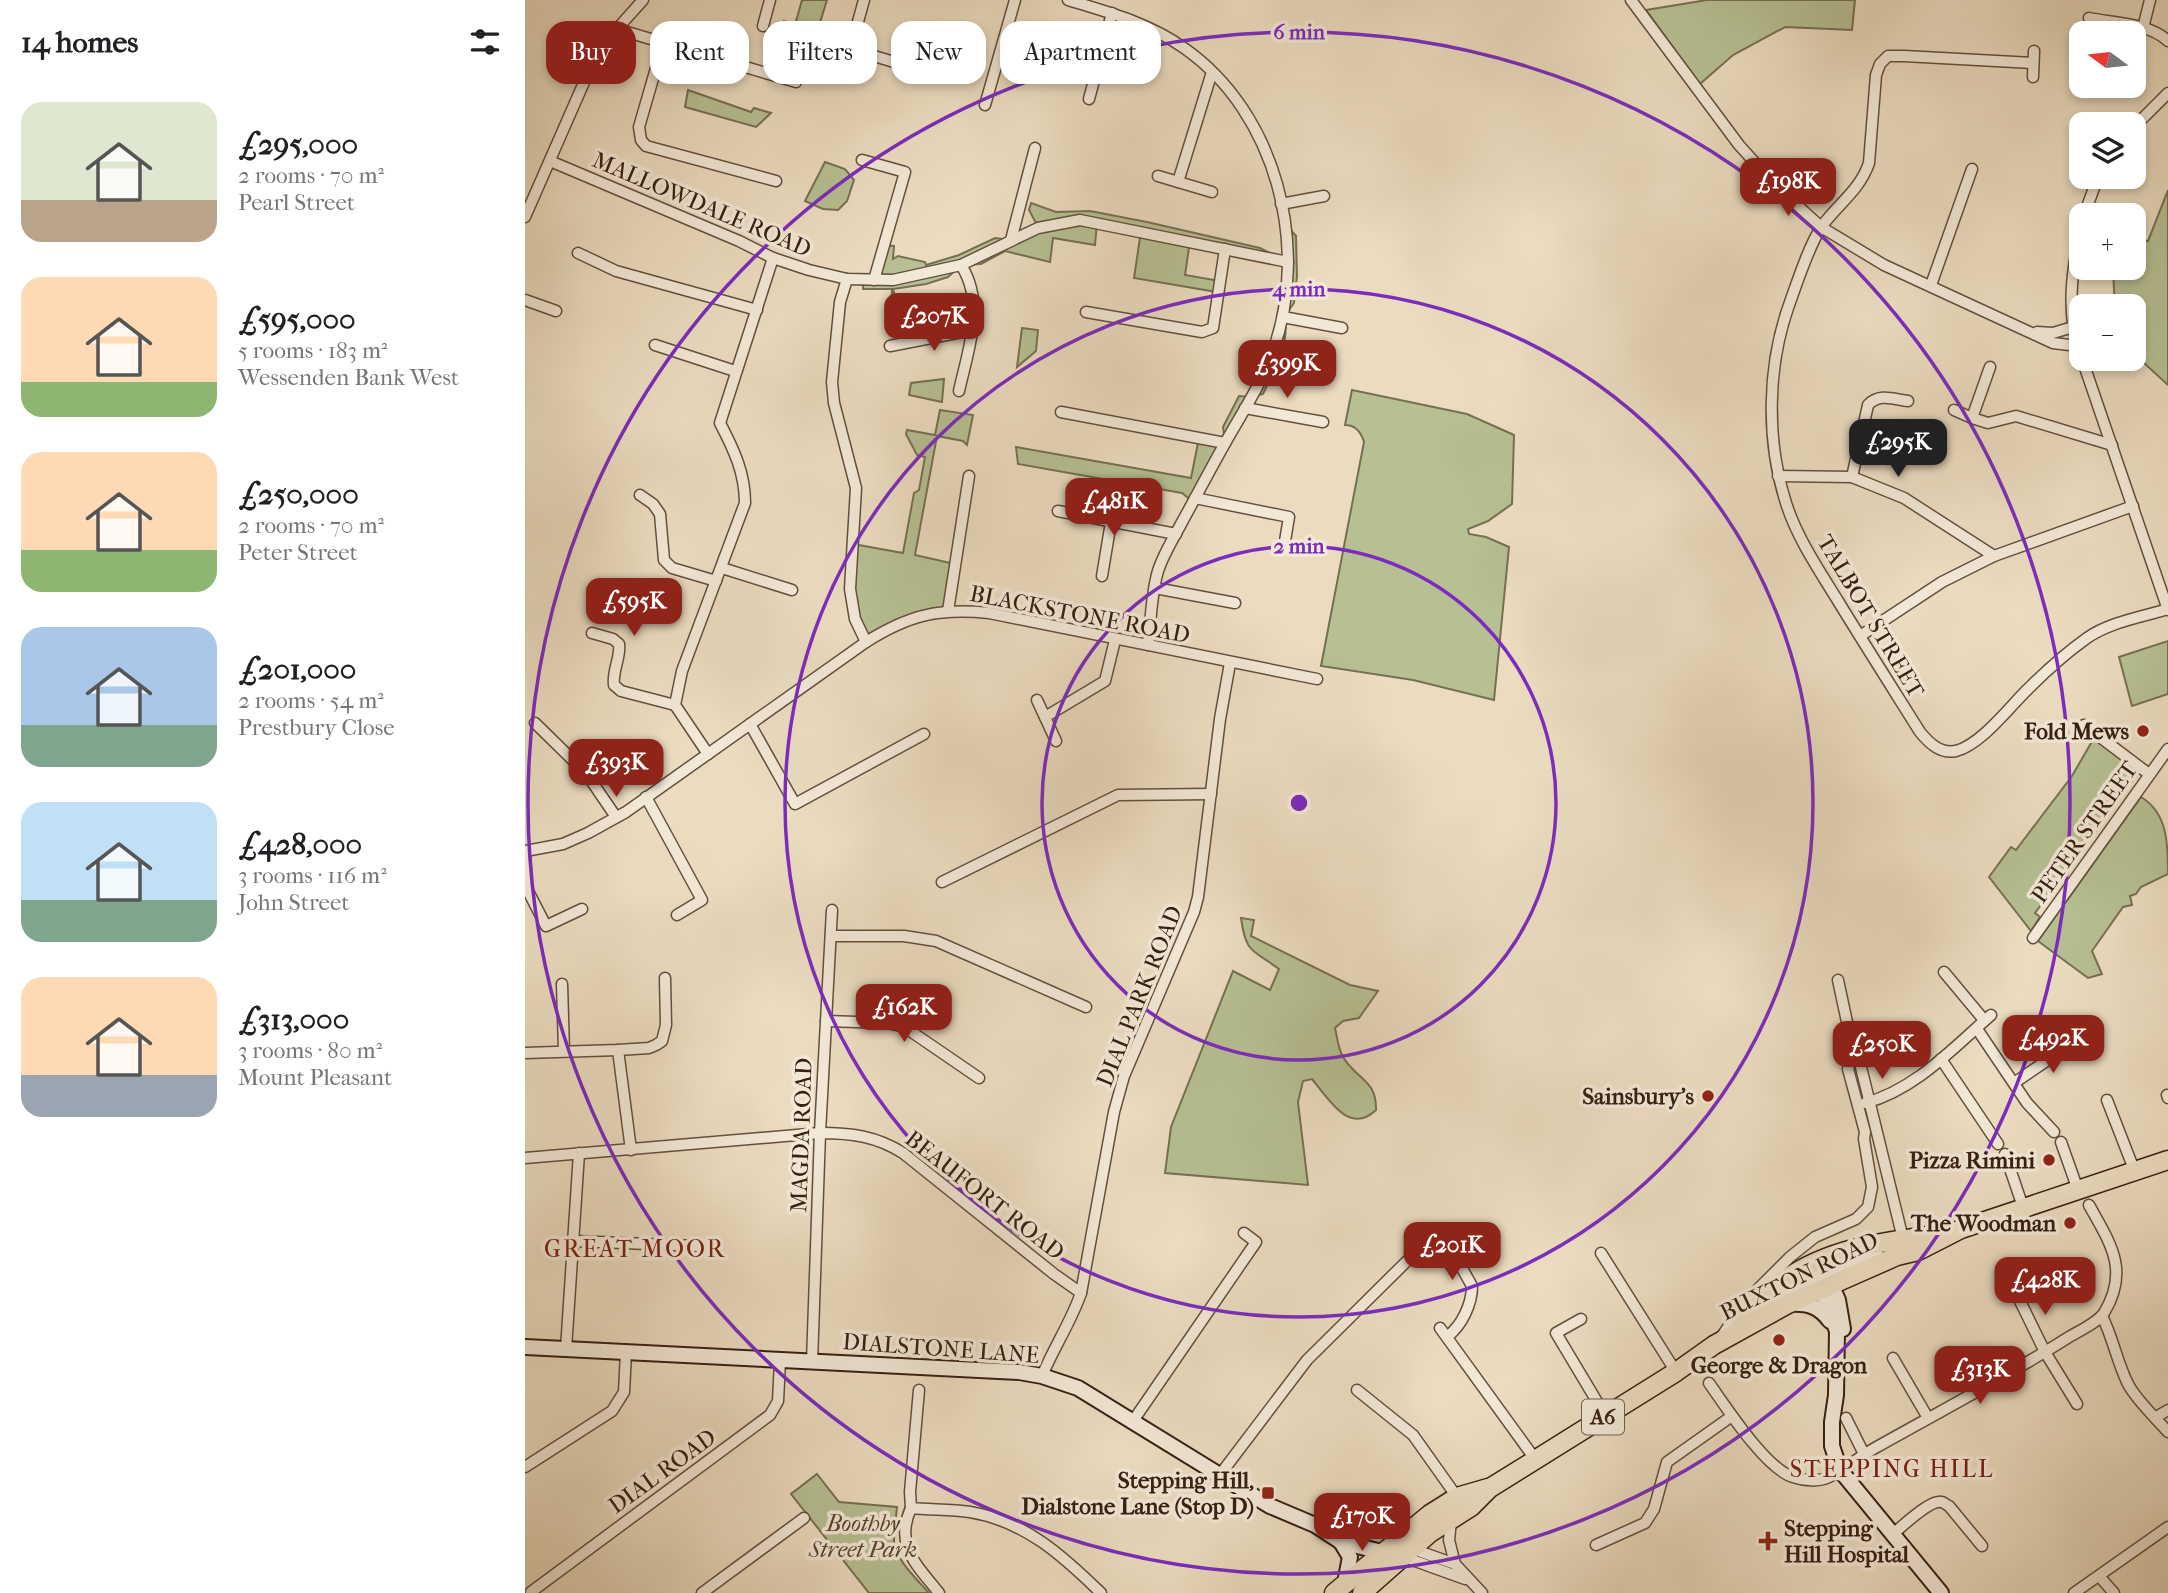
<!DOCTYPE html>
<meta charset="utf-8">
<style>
:root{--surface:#fff;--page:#f2f2f2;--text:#202124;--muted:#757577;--accent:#8f2418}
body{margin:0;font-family:"IM FELL French Canon",serif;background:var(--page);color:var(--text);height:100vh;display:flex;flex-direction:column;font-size:26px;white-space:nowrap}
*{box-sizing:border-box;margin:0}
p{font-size:23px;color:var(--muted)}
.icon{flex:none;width:38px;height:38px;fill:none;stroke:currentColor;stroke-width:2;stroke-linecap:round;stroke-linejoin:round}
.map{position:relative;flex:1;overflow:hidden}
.drawer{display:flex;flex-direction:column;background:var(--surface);width:525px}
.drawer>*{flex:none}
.hud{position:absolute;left:21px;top:21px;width:665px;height:63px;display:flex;gap:14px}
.needle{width:46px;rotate:285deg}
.fabs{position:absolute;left:1544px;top:21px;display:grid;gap:14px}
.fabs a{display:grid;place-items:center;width:77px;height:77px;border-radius:14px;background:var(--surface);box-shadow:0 4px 10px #0003;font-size:35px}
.price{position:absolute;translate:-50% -60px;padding:0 16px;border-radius:14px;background:var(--accent);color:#fff;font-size:23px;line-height:46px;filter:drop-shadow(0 2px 4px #0008)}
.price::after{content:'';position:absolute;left:50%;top:42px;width:21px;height:16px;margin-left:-10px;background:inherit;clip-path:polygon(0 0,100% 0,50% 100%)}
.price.selected{background:#222;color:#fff}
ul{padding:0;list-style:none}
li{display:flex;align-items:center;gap:21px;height:175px;padding:0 21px}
li span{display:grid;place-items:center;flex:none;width:196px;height:140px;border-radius:21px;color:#555}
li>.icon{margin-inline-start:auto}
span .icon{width:84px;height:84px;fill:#fffc;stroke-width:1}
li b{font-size:30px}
h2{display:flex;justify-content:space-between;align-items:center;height:84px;padding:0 21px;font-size:30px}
.tag{padding:0 24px;border-radius:21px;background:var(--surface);box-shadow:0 4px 10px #0003;font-size:24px;line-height:63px}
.tag.selected{background:var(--accent);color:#fff}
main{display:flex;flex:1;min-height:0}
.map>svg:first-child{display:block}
</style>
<main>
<section class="drawer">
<h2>14 homes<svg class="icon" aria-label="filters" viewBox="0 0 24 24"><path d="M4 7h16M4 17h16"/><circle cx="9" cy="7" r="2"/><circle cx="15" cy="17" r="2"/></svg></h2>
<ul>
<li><span style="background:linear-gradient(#dfe7d0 70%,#b9a48a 0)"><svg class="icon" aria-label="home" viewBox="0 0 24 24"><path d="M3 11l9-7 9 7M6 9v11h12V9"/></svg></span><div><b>£295,000</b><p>2 rooms · 70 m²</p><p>Pearl Street</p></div></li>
<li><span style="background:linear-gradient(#ffd9b3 75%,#8fb573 0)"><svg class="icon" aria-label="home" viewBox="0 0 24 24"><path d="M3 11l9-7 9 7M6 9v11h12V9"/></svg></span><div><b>£595,000</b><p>5 rooms · 183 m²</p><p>Wessenden Bank West</p></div></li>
<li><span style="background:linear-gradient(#ffd9b3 70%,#8fb573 0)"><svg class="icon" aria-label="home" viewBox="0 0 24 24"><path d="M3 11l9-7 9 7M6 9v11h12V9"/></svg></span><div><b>£250,000</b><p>2 rooms · 70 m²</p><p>Peter Street</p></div></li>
<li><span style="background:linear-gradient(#a9c7e8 70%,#7fa58c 0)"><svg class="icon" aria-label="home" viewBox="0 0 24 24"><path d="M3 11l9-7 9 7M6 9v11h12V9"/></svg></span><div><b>£201,000</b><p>2 rooms · 54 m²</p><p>Prestbury Close</p></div></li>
<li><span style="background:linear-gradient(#bfe0f5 70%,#7fa58c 0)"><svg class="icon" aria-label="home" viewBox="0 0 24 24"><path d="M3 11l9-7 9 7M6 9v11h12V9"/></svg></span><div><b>£428,000</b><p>3 rooms · 116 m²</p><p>John Street</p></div></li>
<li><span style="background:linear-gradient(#ffd9b3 70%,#9aa5b1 0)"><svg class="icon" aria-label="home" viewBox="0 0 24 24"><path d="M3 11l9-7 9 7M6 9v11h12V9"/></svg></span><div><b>£313,000</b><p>3 rooms · 80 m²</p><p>Mount Pleasant</p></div></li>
</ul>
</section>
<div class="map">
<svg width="1643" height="1593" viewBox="0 0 1643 1593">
<rect width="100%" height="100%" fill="#ebdcc0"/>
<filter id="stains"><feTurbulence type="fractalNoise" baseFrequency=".00286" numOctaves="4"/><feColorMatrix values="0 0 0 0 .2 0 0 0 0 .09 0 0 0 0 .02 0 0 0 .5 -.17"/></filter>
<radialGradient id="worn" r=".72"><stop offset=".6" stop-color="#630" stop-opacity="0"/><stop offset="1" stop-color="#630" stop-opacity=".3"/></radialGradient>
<g fill="#b6c093" stroke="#767052" stroke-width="2">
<path d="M 277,0 L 302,0 L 288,45 L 256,32 L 259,21 L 270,25 Z"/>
<path d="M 1182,0 L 1330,0 L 1327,30 L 1260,27 L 1208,55 L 1175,84 L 1121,10 Z"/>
<path d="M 163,90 L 226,112 L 229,108 L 246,113 L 231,127 L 160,107 Z"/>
<path d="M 300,162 L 320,169 L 329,180 L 322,201 L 313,210 L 298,209 L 280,201 Z"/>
<path d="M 1643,190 L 1643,385 L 1608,353 L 1608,306 L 1590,306 L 1588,271 L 1592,271 L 1593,268 L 1608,268 L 1608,238 L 1623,241 Z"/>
<path d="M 506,203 L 531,212 L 565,211 L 622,222 L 735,248 L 762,262 L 761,225 L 771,236 L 772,276 L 769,303 L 759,317 C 766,342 749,371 738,394 L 726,397 L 668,502 L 657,493 L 493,464 L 491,447 L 666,478 L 674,438 L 700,442 L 698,427 L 714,396 L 726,397 L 748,352 L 762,262 L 665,241 L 660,275 L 695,281 L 692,292 L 609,278 L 616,231 L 572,223 L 570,245 L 528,238 L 525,262 L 480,251 L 456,264 L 436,265 L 423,277 L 401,284 L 368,289 L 380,330 L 365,332 L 367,289 L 338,289 L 338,280 L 349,280 L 359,245 L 369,246 L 368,259 L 373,256 L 400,262 L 401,265 L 434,255 L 470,238 L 486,240 L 513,227 L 504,210 Z"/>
<path d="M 497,328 L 513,330 L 511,351 L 492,367 Z"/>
<path d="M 419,379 L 417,402 L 384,395 L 386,383 Z"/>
<path d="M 827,390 L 942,414 L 989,435 L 987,504 L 963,521 L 943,529 L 944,534 L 961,537 L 984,547 L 969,700 L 888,680 L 796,666 L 839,442 C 836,432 831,425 820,425 Z"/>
<path d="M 415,410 L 448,415 L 442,445 L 438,441 L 412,436 L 390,555 L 430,564 L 423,611 L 405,614 L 341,642 L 330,619 L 328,544 L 378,553 L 389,493 L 394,490 L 400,457 L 392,455 L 381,434 L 382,430 L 410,435 Z"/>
<path d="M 1643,641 L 1643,694 L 1607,706 L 1594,657 Z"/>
<path d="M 1569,738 L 1615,770 L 1510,913 L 1515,917 L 1506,931 L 1464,877 L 1486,847 L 1491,850 L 1547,776 Z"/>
<path d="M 1616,797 C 1643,813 1643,845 1643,874 L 1616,887 L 1611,894 L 1605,896 L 1607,905 L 1598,907 L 1567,951 L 1577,974 L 1563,978 L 1513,941 Z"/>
<path d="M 716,918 L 729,920 L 726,936 L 825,985 L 853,991 L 834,1018 L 818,1021 L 810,1028 C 812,1036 813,1047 817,1055 C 829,1079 852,1078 851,1110 C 824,1136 803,1098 787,1079 L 778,1081 L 773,1102 L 783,1185 L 640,1173 L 646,1127 L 708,971 L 745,990 L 754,969 C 727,949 721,954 716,918 Z"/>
<path d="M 292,1474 L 314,1502 L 372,1507 C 371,1518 369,1530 369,1541 C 371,1561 392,1579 404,1593 L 344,1593 L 266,1494 Z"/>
</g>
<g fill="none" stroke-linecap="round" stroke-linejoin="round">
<g stroke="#634f3e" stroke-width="13">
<g id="street">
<path d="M 339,0 L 326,47 L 329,50 L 379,65"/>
<path d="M 543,0 C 583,12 624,23 659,48 C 752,113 785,247 748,351 C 738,380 722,405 707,431 C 689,462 673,493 656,524 C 648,539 638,555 633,571 C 626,594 626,621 623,645"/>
<path d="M 1106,0 L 1214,145 L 1251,186 L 1296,227 L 1359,265 L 1528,343 L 1553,346"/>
<path d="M 1564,18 C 1588,23 1624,23 1643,41"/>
<path d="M 238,26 L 245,0"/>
<path d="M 1618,28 L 1625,0"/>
<path d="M 92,29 L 271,82"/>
<path d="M 138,44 L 114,127 L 116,140 L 121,146 L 251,181"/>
<path d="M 1508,63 L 1379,56 L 1363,56 L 1355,64 L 1351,75 L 1344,163 C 1335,190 1313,204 1297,226 C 1284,245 1272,283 1264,305 C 1242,367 1241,440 1261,503 C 1272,538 1294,570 1313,601 C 1340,645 1368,689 1395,732 C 1404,743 1415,754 1431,751 C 1457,744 1485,706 1504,688 C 1522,670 1541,653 1562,638 C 1585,622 1617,617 1643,609"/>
<path d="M 1508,77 L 1509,51"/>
<path d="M 564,99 L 587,13"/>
<path d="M 460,105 L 490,0"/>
<path d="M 1608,128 L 1643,93"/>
<path d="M 337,160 L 380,172 L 349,280"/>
<path d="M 25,161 L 214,241 L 248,258 L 284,270 L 322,279 L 368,280 L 436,265 L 513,228 L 555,220 L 763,262"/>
<path d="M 633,176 L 687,192"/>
<path d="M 653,182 L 687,72"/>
<path d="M 756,204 L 799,196"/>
<path d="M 1559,215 L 1573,177"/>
<path d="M 0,217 L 60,80 L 92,29 L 118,0"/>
<path d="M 486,240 L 510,148"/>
<path d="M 53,253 L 91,271 L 232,310"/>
<path d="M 322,279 L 315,302 L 307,382 L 309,403 L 331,488 L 325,589 L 330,619 L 341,642"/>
<path d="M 1406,285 L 1447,169"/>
<path d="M 0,300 L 31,311"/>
<path d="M 561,312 L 677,332 L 688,328 L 700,249"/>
<path d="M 758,317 L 817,328"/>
<path d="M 1512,332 L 1528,333 L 1548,327"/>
<path d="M 130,345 L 210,371"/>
<path d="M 365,346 L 447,330"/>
<path d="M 1554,351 C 1541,311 1547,269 1556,229"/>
<path d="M 1557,359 L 1643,610"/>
<path d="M 1465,367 L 1447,418 L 1463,423 L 1491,416 L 1587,445"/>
<path d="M 434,391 C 443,350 461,304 436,265"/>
<path d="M 720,408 L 798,422"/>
<path d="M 1429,410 L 1447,418"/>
<path d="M 536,412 L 700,443"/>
<path d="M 1253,476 L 1327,477 L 1379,498 L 1469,556"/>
<path d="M 1327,477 L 1343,405 C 1354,393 1368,399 1383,401"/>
<path d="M 115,495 L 128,504 L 135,514 L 139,560 L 147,568 L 191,581"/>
<path d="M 670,498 L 764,517 L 760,541"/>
<path d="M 533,511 L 651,534"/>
<path d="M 197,568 L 267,590"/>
<path d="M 577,576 L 586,522"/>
<path d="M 630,588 L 710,603"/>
<path d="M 423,611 L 444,476"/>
<path d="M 67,633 L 88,639 L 94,644 C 96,658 87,670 89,685 L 96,691 L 150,705"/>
<path d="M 1335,636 L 1417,582 L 1469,556 L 1608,506"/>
<path d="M 512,700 L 531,741"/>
<path d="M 520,717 L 580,681 L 590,640"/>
<path d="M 10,723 L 61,773 L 91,817"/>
<path d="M 225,724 L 270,804 L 399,734"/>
<path d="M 1559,725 L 1624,774"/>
<path d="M 183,754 L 150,705 L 157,671 L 220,503 C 220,473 209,450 195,423 L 248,258"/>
<path d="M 61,773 L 89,751"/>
<path d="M 121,797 L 177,900 L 152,915"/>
<path d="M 0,851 L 38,844 L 63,833 L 101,812 L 341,642 C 384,615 413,608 464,613 L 792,679"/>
<path d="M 0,851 L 2,889 L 21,926 L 57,909"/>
<path d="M 417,882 L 593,795 L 686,794"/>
<path d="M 306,936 L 379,936 L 411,941 L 561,1007"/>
<path d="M 1508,938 L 1643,749"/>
<path d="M 1419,972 L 1459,1020"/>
<path d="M 1313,980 L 1328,1050 L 1335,1063 L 1379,1243"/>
<path d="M 37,984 L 39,1051"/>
<path d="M 301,1021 L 362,1023 L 378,1026 L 454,1078"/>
<path d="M 1452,1029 L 1502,1103 L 1529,1132"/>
<path d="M 1533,1033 L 1539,1049"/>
<path d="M 93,1050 L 106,1150"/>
<path d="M 0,1053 L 93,1050 L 124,1048 L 131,1045 L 137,1041 L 141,1025 L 140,978"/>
<path d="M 1416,1059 L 1473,1144"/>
<path d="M 1489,1083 L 1539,1049 L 1556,1044"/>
<path d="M 1642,1095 L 1643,1098"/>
<path d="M 1582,1100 L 1610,1172"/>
<path d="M 1340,1103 C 1390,1090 1428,1048 1466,1015"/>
<path d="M 1536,1142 L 1553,1190"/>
<path d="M 1480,1154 L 1498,1207"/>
<path d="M 0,1158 L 295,1133 C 326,1133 351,1136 378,1153 L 529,1274 L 556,1293"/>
<path d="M 916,1231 L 947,1286 C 947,1304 937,1325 923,1336"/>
<path d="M 49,1241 L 172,1246"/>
<path d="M 1076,1253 L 1151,1372"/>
<path d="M 1492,1295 L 1520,1352 L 1552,1404"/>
<path d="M 1577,1316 C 1588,1338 1592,1362 1603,1384 C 1612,1401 1630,1417 1643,1432"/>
<path d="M 1056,1319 L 1031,1333 L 1080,1415"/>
<path d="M 915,1328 L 1010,1459"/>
<path d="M 1197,1336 L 1220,1302 L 1265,1257 L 1290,1237 L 1331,1219 L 1343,1207 L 1347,1187 L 1339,1139 L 1340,1132 L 1323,1069 L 1328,1050"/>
<path d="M 41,1349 L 54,1153"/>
<path d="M 1368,1358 L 1403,1418"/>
<path d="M 287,1362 L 295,1133 L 307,910"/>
<path d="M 517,1376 C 529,1347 546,1322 556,1293 L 589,1112 L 599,1076 L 669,912 L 673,897 L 695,719 L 705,663"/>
<path d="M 1184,1383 C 1201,1407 1241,1469 1268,1477 C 1279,1481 1294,1482 1304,1477 C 1320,1469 1334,1457 1350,1448 C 1414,1412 1481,1377 1544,1337 C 1554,1331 1572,1323 1579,1313 C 1605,1270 1585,1243 1564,1205"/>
<path d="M 394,1390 L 385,1492 L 386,1508 C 406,1510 426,1509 445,1512 C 500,1521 538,1556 576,1593"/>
<path d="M 832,1390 L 888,1435 L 932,1497"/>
<path d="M 1631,1417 L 1643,1410"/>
<path d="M 1321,1418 L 1339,1454"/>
<path d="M 608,1421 L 731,1242 L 719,1233"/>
<path d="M 0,1467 L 87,1411 L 99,1392 L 101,1352"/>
<path d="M 694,1476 L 782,1360 L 884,1259"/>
<path d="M 386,1508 C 369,1546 392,1565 414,1593"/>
<path d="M 926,1521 L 924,1540 L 930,1564"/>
<path d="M 1367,1535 C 1376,1527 1403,1502 1414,1502 C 1418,1501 1420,1504 1424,1506 L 1457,1546"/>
<path d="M 1071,1545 L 1120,1523 L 1129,1509 L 1142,1462 L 1207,1416"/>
<path d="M 888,1549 L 930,1564 L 957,1593"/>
<path d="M 879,1557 L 940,1579"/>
<path d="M 1574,1576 L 1589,1593"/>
<path d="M 6,1592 L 245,1415 L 253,1401 L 255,1361"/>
<path d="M 177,1593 L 279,1518"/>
<path d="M 1549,1593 L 1643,1527"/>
</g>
</g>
<g stroke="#362012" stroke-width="18">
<g id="secondary">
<path d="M 1287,1265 L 1312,1331 L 1311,1395 L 1307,1422 L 1307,1446 L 1315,1470 L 1416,1593"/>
<path d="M 1297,1280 L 1306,1284 L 1313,1300 L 1318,1329"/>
<path d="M 1265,1304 C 1283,1303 1294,1306 1305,1321"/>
<path d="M 1236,1306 L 1292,1278 L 1353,1258"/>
<path d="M 0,1347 L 494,1372 L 517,1376 L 553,1388 L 745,1506 L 790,1525 L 816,1542 L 865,1554"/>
<path d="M 792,1525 L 836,1525 L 878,1534"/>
<path d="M 816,1542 L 825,1557 L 820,1583"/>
</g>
</g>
<g stroke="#362012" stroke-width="21">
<g id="highway">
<path d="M 1216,1322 C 1231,1309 1242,1293 1258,1281 C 1304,1247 1363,1241 1417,1234"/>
<path d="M 809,1593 L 905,1514 L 932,1497 L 963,1488"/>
<path d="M 837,1593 L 905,1533 L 946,1507 L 965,1488 L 1151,1372 L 1189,1345 L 1263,1304 L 1372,1256 L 1393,1251 L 1436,1229 L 1643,1160"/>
</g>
</g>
<use href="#street" stroke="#f2e8d6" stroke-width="10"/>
<use href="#secondary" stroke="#f2e8d6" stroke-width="14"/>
<use href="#highway" stroke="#ebdcc0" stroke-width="18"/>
</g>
<g fill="none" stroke="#7b2cbf" stroke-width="3.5">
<circle cx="774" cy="803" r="257"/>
<circle cx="774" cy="803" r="514"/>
<circle cx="774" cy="803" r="771"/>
</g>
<g fill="#8f2418" stroke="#f2e8d6" stroke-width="2.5">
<circle cx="1618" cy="731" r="7"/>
<circle cx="1183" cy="1096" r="7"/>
<circle cx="1524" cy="1160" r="7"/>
<circle cx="1545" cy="1223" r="7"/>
<circle cx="1254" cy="1340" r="7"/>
<rect x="736" y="1486" width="14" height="14" rx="3.5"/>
<path d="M1239.5 1530.5h7v7h7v7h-7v7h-7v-7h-7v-7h7z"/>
</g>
<g text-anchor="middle" stroke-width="7" stroke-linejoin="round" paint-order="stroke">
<rect fill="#f2e8d6" stroke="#6e5c4d" stroke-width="2" x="1057" y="1399.5" width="42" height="35" rx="5"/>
<g font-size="21" font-weight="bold" fill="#362012">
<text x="1078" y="1424">A6</text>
</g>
<g font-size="23" fill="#362012" stroke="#f2e8d6">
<text transform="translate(177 204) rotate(23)" y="8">MALLOWDALE ROAD</text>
<text transform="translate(555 614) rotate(11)" y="8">BLACKSTONE ROAD</text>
<text transform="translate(1346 616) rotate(59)" y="8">TALBOT STREET</text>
<text transform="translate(1559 832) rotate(-55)" y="8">PETER STREET</text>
<text transform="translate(614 996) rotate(-68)" y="8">DIAL PARK ROAD</text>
<text transform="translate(276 1135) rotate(-88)" y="8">MAGDA ROAD</text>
<text transform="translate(460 1195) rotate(38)" y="8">BEAUFORT ROAD</text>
<text transform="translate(1274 1276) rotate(-26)" y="8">BUXTON ROAD</text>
<text transform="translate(416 1348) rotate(4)" y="8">DIALSTONE LANE</text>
<text transform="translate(137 1471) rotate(-36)" y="8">DIAL ROAD</text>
</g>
<g font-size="23" font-weight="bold" fill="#362012" stroke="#f2e8d6" text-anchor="end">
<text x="1604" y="739">Fold Mews</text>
<text x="1169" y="1104">Sainsbury's</text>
<text x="1510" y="1168">Pizza Rimini</text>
<text x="1531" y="1231">The Woodman</text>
<text x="1254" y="1373" text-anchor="middle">George &amp; Dragon</text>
<text x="729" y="1488">Stepping Hill,<tspan x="729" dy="26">Dialstone Lane (Stop D)</tspan></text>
<text x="1259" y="1536" text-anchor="start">Stepping<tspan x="1259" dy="26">Hill Hospital</tspan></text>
</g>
<g font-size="23" font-style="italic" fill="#564832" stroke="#f2e8d6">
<text x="338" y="1531">Boothby<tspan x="338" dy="26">Street Park</tspan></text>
</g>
<g font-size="24" letter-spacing="2" fill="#7a1f14" stroke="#f2e8d6">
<text x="110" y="1257">GREAT MOOR</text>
<text x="1367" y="1477">STEPPING HILL</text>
</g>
</g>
<circle cx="774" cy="803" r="10" fill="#7b2cbf" stroke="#f2e8d6" stroke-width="3.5"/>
<g font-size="21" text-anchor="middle" font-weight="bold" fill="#7b2cbf" stroke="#f2e8d6" stroke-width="7" stroke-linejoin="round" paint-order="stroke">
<text x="774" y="39">6 min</text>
<text x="774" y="296">4 min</text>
<text x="774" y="553">2 min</text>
</g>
<rect width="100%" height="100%" filter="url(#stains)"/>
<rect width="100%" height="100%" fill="url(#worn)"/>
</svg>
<div class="fabs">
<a><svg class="needle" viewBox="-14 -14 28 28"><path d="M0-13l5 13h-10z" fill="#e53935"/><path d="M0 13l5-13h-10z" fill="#757577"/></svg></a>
<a><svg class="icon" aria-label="layers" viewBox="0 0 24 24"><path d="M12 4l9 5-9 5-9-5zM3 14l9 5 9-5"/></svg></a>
<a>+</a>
<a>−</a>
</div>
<b class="price" style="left:1263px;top:218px">£198K</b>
<b class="price" style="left:409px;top:353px">£207K</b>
<b class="price" style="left:762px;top:400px">£399K</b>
<b class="price selected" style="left:1373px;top:479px">£295K</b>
<b class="price" style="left:589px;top:538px">£481K</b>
<b class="price" style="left:109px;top:638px">£595K</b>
<b class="price" style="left:91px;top:799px">£393K</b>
<b class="price" style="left:379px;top:1044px">£162K</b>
<b class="price" style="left:1528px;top:1075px">£492K</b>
<b class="price" style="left:1357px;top:1081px">£250K</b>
<b class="price" style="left:927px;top:1282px">£201K</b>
<b class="price" style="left:1520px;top:1317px">£428K</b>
<b class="price" style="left:1455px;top:1406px">£313K</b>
<b class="price" style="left:837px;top:1553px">£170K</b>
<div class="hud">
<a class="tag selected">Buy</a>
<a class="tag">Rent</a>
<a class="tag">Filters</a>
<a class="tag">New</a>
<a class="tag">Apartment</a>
</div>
</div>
</main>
